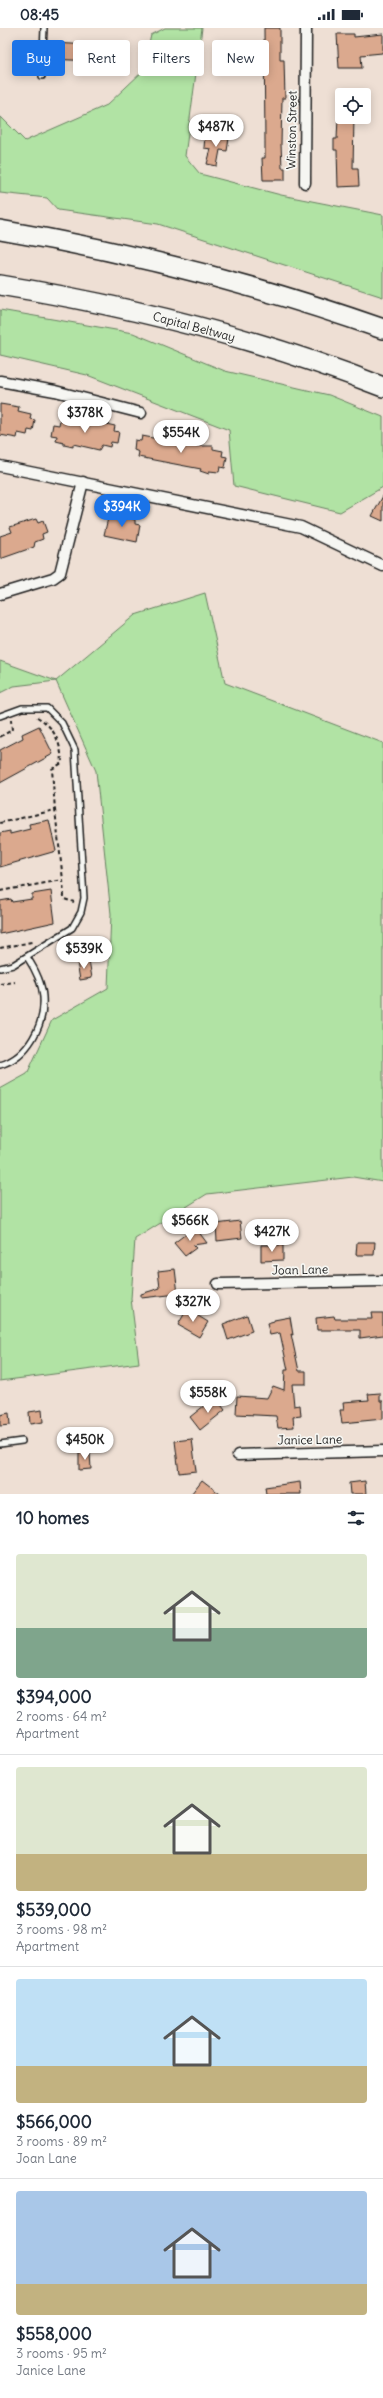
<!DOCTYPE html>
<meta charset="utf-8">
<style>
:root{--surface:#fff;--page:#f6f6f7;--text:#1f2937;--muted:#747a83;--line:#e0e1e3;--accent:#1a73e8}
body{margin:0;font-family:Delius,sans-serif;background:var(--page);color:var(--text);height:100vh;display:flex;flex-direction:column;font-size:15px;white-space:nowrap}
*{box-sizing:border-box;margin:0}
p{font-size:13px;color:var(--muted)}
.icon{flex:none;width:22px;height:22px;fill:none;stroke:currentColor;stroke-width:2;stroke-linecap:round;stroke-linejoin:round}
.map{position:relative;height:1466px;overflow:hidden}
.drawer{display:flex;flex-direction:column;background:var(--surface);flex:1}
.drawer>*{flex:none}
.top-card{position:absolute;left:12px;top:12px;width:359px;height:36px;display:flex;gap:8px}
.tools{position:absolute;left:335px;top:60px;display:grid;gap:8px}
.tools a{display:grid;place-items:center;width:36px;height:36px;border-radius:4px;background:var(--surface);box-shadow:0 2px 10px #0003;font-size:20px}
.price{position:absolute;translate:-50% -34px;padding:0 9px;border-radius:14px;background:#fff;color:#222;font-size:13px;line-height:26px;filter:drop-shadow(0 1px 2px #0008)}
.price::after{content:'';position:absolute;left:50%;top:24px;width:12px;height:9px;margin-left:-6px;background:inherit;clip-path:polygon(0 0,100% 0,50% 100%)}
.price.current{background:var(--accent);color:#fff}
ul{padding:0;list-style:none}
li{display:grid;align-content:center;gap:8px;height:212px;padding:0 16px}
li+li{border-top:1px solid var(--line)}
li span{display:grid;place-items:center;height:124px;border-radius:4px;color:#555}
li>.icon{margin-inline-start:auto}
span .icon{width:72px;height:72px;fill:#fffc;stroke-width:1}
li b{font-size:17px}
h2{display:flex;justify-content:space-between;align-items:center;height:48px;padding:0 16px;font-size:17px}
.tag{padding:0 14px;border-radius:4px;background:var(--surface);box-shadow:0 2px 10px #0003;font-size:14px;line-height:36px}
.tag.current{background:var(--accent);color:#fff}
.status{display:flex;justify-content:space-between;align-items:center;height:28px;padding:0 20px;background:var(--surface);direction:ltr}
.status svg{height:11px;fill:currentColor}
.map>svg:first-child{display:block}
</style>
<div class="status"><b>08:45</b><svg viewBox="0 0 49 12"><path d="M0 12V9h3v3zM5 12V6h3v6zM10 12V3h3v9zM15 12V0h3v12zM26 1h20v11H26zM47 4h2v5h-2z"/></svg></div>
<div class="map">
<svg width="383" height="1466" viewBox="0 0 383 1466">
<rect width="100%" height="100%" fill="#eedfd4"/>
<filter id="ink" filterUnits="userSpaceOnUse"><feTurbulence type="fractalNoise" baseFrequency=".025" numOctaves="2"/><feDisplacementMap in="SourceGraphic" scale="8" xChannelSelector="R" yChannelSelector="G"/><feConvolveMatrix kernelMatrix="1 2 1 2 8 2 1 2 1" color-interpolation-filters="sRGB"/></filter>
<g filter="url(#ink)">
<g fill="#b1e3a4" stroke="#668060">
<path d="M 165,0 L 202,0 L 185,128 L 200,146 L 281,167 L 383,187 L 383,269 L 158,196 L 58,182 L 47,170 L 0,165 L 0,88 L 25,113 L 107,77 L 143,43 L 151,7 Z"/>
<path d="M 0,282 L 133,305 L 225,343 L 329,367 L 383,389 L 383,459 L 340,484 L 234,458 L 229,402 L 87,347 L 0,327 Z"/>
<path d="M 205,565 L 225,655 L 383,715 L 383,1154 L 353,1149 L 207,1166 L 135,1211 L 131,1271 L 139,1335 L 0,1353 L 0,1061 L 27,1046 L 52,992 L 108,960 L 111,886 L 96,743 L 56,653 L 14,658 L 0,665 L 0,633 L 56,653 L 135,587 Z"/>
</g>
<g fill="#dba98e" stroke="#1c1c1c">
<path d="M 264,0 L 280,0 L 280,32 L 284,32 L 285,70 L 282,70 L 281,116 L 282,140 L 285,140 L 285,152 L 263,152 L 262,130 L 265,130 L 265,115 Z"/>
<path d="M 337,6 L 354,6 L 354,9 L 383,6 L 383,22 L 382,25 L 361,27 L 362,40 L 339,40 Z"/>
<path d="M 51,15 L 92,17 L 92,33 L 50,31 Z"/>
<path d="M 338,89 L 354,89 L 353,140 L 358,140 L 359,158 L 338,159 L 337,122 L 334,122 L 334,111 L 337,111 Z"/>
<path d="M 205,108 L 229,110 L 227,123 L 220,122 L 217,138 L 207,136 L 211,121 L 204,120 Z"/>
<path d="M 0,376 L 19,379 L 18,383 L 31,386 L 30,391 L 35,392 L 33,403 L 28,402 L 27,407 L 18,405 L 17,410 L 0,407 Z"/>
<path d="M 60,392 L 86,397 L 88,392 L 115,398 L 114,403 L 119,404 L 117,415 L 111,414 L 110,419 L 102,417 L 99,422 L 73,416 L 73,419 L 64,417 L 64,415 L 56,413 L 57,408 L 51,407 L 53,396 L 59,397 Z"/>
<path d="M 142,408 L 169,413 L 170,409 L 197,414 L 196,418 L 213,418 L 213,421 L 223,423 L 222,428 L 227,429 L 225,440 L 220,439 L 219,444 L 209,443 L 209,446 L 200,443 L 201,441 L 138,429 L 139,424 L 134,422 L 135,412 L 141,413 Z"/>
<path d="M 383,468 L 383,493 L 372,488 Z"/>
<path d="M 118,485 L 135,492 L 135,496 L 140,497 L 137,514 L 104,507 L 109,486 L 117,488 Z"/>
<path d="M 36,491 L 38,495 L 43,493 L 47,504 L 42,506 L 43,511 L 35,514 L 34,519 L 0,531 L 0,508 L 12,504 L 10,499 Z"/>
<path d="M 39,698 L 53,726 L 0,755 L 0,722 L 23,710 L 22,706 Z"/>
<path d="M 49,792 L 56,823 L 0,839 L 0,805 L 10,803 L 10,806 L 30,801 L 29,796 Z"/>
<path d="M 51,863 L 55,894 L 0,906 L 0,873 L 11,871 L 12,874 L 32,871 L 32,866 Z"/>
<path d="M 89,932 L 92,950 L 80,952 L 77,934 Z"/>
<path d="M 240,1193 L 242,1210 L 217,1213 L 216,1196 Z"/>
<path d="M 195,1199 L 207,1215 L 193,1217 L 196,1220 L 185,1228 L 174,1215 Z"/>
<path d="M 357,1214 L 375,1214 L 374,1227 L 356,1227 Z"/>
<path d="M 261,1217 L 283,1217 L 283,1232 L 261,1233 Z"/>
<path d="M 175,1241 L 178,1266 L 141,1270 L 141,1266 L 160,1260 L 158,1243 Z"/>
<path d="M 187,1281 L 208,1294 L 199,1309 L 178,1297 Z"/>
<path d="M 371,1285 L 383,1285 L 383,1307 L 360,1310 L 360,1302 L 317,1302 L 316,1290 L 334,1288 L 335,1291 L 372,1291 Z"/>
<path d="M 247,1287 L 252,1303 L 228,1312 L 223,1296 Z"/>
<path d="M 290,1289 L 293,1307 L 291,1306 L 299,1343 L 306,1343 L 306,1356 L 292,1356 L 294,1378 L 300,1377 L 301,1388 L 293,1389 L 294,1399 L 278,1400 L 276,1388 L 236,1386 L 237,1368 L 267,1370 L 273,1358 L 284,1362 L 285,1342 L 288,1342 L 280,1305 L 270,1307 L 267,1296 L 274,1294 L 274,1292 Z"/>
<path d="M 380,1365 L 380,1373 L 383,1373 L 383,1391 L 342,1395 L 340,1382 L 344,1382 L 343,1374 L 369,1372 L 368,1366 Z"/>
<path d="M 215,1369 L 225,1382 L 200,1402 L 190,1389 Z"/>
<path d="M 42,1382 L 43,1394 L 30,1396 L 29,1384 Z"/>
<path d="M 9,1385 L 10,1397 L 0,1398 L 0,1387 Z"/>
<path d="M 192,1411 L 196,1443 L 179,1445 L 175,1413 Z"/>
<path d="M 79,1425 L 90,1425 L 91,1441 L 79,1442 Z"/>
<path d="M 202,1452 L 220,1466 L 191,1466 Z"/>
<path d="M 365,1453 L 366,1466 L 350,1466 L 349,1455 Z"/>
<path d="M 300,1454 L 301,1466 L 266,1466 L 265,1459 Z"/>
</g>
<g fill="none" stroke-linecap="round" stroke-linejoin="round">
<g stroke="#1c1c1c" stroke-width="8">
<g id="lane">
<path d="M 42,48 L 44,0"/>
<path d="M 0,688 L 22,680 L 47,680 L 62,695 L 75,722 L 84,870 L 81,884 L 72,900 L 13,937 L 0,940"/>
<path d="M 0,1037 C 28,1029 45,997 43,969 C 42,954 35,941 27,929"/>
<path d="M 0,1416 L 22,1413"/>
</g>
</g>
<g stroke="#1c1c1c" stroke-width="13">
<g id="street">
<path d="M 305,155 L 306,0"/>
<path d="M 0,353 L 55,363 L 141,385"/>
<path d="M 0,438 L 301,499 L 383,538"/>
<path d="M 0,566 L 53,550 L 60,545 L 83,454"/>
<path d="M 218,1256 L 383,1253"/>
<path d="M 238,1427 L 383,1423"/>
</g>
</g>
<g stroke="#1c1c1c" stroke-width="22">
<g id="highway">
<path d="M 0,202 C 131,224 258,257 383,301"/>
<path d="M 0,257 C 130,278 261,311 383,359"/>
</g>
</g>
<g stroke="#1c1c1c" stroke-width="2" stroke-dasharray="4 3" stroke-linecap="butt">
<path d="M 37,689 C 55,699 61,716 62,735 L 52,741 L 55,782"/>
<path d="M 0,709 L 12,702 L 11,692"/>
<path d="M 0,795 L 55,782 L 63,852"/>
<path d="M 0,863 L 63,852 L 64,871 L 74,874"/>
<path d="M 0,920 L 32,914"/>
<path d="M 0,956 L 15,954"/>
</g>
<use href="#lane" stroke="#f6f6f2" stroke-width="5"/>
<use href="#street" stroke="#f6f6f2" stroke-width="10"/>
<use href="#highway" stroke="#f6f6f2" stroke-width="19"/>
</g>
</g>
<g text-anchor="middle" stroke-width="3.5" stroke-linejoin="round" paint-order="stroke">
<g font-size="12" fill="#1c1c1c" stroke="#f6f6f2">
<text transform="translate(292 102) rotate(-89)" y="4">Winston Street</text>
<text transform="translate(194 299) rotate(15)" y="4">Capital Beltway</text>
<text transform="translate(300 1242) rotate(-1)" y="4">Joan Lane</text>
<text transform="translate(310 1412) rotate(-1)" y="4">Janice Lane</text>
</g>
</g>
</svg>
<div class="tools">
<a><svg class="icon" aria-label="locate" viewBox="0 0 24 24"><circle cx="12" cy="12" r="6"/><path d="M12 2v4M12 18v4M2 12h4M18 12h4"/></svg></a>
</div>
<b class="price" style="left:216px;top:120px">$487K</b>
<b class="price" style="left:85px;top:406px">$378K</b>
<b class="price" style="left:181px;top:426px">$554K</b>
<b class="price current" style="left:122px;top:500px">$394K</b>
<b class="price" style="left:84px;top:942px">$539K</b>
<b class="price" style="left:190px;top:1214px">$566K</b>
<b class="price" style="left:272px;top:1225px">$427K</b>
<b class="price" style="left:193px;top:1295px">$327K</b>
<b class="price" style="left:208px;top:1386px">$558K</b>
<b class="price" style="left:85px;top:1433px">$450K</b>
<div class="top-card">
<a class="tag current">Buy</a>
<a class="tag">Rent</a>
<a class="tag">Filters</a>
<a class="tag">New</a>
</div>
</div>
<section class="drawer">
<h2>10 homes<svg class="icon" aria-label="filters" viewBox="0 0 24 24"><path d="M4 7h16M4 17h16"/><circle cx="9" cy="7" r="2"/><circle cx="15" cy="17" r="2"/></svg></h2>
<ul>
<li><span style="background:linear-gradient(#dfe7d0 60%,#7fa58c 0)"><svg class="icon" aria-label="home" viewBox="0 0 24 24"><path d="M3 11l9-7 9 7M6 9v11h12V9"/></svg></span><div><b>$394,000</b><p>2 rooms · 64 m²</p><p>Apartment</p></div></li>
<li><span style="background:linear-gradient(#dfe7d0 70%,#c2b280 0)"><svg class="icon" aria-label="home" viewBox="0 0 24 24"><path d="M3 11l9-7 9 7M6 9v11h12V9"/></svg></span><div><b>$539,000</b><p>3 rooms · 98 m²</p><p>Apartment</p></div></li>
<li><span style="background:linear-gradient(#bfe0f5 70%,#c2b280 0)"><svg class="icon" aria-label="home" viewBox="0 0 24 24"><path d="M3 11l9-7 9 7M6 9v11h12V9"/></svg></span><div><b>$566,000</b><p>3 rooms · 89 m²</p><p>Joan Lane</p></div></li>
<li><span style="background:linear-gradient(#a9c7e8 75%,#c2b280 0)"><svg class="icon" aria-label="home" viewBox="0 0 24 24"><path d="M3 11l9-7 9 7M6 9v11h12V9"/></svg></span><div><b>$558,000</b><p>3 rooms · 95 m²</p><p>Janice Lane</p></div></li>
</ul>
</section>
